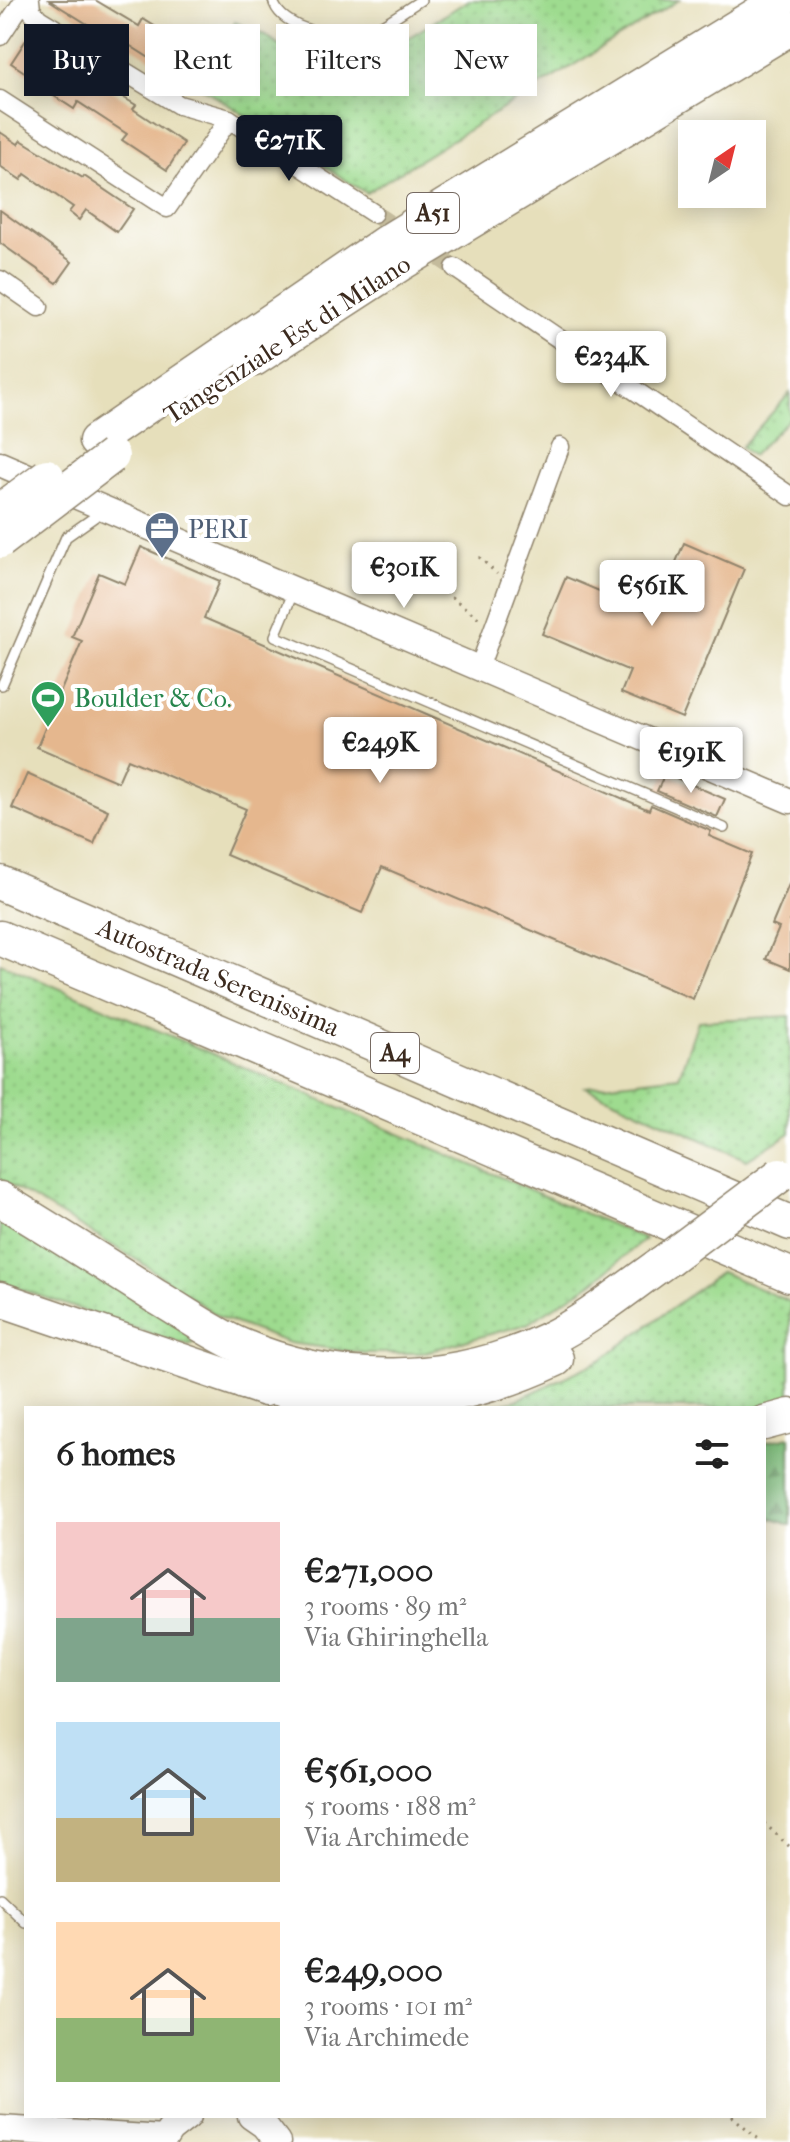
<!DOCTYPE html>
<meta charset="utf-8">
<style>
:root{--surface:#fff;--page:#f2f2f2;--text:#222;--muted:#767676;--accent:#111827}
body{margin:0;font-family:"IM FELL French Canon",serif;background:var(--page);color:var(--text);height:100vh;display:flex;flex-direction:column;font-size:30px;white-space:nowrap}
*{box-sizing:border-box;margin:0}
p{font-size:26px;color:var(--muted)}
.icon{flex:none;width:44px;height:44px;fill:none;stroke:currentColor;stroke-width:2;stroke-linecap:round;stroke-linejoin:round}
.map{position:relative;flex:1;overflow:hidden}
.panel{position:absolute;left:24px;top:1406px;width:742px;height:712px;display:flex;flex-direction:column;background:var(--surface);border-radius:0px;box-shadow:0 4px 20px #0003}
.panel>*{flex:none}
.top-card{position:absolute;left:24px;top:24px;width:742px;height:72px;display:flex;gap:16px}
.needle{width:52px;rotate:35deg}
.controls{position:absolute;left:678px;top:120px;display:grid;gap:16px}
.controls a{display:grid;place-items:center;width:88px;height:88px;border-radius:0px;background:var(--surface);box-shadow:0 4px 20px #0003;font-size:40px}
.price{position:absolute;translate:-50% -68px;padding:0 18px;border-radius:8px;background:#fff;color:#222;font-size:26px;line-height:52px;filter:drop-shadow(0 2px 4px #0008)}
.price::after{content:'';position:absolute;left:50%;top:48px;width:24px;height:18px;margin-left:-12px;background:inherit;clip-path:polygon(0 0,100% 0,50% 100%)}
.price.active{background:var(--accent);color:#fff}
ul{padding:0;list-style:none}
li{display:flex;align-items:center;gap:24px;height:200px;padding:0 32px}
li span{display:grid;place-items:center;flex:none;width:224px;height:160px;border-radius:0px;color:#555}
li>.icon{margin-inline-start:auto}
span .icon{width:96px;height:96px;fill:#fffc;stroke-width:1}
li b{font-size:34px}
h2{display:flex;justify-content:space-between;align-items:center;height:96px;padding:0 32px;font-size:34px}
.pill{padding:0 28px;border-radius:0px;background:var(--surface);box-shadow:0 4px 20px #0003;font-size:28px;line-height:72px}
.pill.active{background:var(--accent);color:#fff}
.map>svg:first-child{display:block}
</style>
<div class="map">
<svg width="790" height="2142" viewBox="0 0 790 2142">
<defs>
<pattern id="grass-dots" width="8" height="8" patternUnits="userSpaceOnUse" patternTransform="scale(2)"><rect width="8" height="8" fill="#9edb8f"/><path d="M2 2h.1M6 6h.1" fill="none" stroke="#89bc7b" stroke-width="1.8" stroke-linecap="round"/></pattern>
<pattern id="forest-firs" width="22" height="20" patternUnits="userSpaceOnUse" patternTransform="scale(2)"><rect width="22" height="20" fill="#7ebb7a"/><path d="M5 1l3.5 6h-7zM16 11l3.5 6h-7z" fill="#689863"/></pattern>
</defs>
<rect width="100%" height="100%" fill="#fff"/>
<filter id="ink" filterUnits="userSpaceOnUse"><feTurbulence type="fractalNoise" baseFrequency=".0125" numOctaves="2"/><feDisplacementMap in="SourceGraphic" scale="16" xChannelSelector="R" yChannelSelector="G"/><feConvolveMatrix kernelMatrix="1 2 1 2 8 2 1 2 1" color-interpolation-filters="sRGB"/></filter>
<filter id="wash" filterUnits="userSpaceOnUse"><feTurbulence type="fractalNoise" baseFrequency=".006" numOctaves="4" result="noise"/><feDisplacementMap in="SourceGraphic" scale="32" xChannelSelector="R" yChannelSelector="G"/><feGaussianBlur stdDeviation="1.8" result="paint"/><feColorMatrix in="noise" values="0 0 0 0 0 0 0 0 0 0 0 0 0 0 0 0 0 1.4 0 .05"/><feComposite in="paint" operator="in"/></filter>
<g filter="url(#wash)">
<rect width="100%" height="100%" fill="#e6dfbb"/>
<g fill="url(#grass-dots)" stroke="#6c8256" stroke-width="2">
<path d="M 469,0 L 679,0 L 366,193 L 201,87 L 235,22 L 265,35 L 293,55 L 379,43 L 387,51 Z"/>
<path d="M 790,393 L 790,418 L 752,456 L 741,447 Z"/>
<path d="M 0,963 L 645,1239 L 592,1283 L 527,1324 L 421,1353 L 364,1353 L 289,1343 L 219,1317 L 142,1263 L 0,1179 Z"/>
<path d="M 790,1016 L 790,1133 L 747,1160 L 585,1087 L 679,1076 L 698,1021 Z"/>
<path d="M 0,1208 L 196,1337 L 194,1342 L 189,1345 L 163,1338 L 0,1282 Z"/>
<path d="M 721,1272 L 790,1302 L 790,1399 L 752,1408 L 485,1408 L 517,1400 L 601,1360 Z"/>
</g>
<path fill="url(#forest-firs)" stroke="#5c724c" stroke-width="2" d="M 790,1437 L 790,1525 L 764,1516 L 764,1442 Z"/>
<g id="blocks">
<g fill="#e5b78e">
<path d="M 49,0 L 95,0 L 139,26 L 143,19 L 185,45 L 191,37 L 205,46 L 184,80 L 110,33 L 108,37 Z"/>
<path d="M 28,37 L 47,50 L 45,54 L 72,71 L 74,68 L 136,105 L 133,109 L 184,143 L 167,170 L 122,140 L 127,134 L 78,102 L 74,109 L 54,96 L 56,93 L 11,63 Z"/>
<path d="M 0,132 L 18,144 L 21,140 L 83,178 L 84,176 L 133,209 L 117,232 L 86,210 L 79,220 L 69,212 L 73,207 L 25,174 L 21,180 L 0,166 Z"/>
<path d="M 0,210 L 72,262 L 57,283 L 0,243 Z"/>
<path d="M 684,543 L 744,569 L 682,718 L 621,693 L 630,671 L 542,634 L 566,577 L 654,614 Z"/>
<path d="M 141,547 L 220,581 L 204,618 L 649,810 L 651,805 L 711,831 L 709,836 L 752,854 L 693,999 L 382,867 L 362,913 L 226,855 L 246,809 L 128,759 L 118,782 L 37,747 L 82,641 L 72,637 L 99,573 L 125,584 Z"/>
<path d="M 665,773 L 725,799 L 717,817 L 657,791 Z"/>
<path d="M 27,774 L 108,810 L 94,844 L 12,808 Z"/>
<path d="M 790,882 L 790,969 L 766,959 L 779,928 L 772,925 Z"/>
</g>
</g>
</g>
<g filter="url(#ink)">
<use href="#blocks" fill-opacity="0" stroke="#90846c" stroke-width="2"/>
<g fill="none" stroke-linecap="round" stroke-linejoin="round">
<path stroke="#c4bb9c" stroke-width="18" stroke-dasharray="18 9" stroke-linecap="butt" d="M 373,213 L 455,268"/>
<g stroke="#90846c" stroke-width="12">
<g id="service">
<path d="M 273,0 C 276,13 287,20 299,26 C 356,50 372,31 421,0"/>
<path d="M 293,593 L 275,636 L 724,828"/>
<path d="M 2,685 L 66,537 L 103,511"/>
<path d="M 0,1898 L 26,1923"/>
</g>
</g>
<g stroke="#90846c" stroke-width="21">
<g id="minor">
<path d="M 30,0 L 31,10 L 39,19 L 179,105 L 229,119 L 373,213"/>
<path d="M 0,36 L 24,0"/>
<path d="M 0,100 L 167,208 L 229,119"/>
<path d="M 455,268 L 790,496"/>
<path d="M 0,280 L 39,307"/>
<path d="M 479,668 L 560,447"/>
</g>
</g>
<g stroke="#90846c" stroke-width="27">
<path id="tertiary" d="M 0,464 L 790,801"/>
</g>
<g stroke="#90846c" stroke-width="29">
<g id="secondary">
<path d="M 251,2116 L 264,2125 L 277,2142"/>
<path d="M 0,2129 L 164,2139"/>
<path d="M 162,2142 L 170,2130 L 188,2116"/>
</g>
</g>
<g stroke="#90846c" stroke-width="37">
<g id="motorway">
<path d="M 254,359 L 400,264 L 790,28"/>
<path d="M 96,441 L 385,243 L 781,0"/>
<path id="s1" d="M 0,883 L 790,1223"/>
<path d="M 0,938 L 790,1275"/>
<path d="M 0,1199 C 52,1231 104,1263 155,1296 C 183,1312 210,1332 239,1345 C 336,1387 452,1386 547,1340 C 590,1319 629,1286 668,1259"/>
<path d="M 0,1299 L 265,1389"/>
<path d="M 244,1382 C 274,1387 305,1395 335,1398 C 412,1408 486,1392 556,1359"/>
<path d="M 764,1423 L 790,1416"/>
</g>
</g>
<g stroke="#90846c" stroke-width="3" stroke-dasharray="2 6" stroke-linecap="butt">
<path d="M 479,557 L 497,574"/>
<path d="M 445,592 L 480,619"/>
<path d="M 764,1823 L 790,1847"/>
<path d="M 732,2116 L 762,2142"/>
</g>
<use href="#service" stroke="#fff" stroke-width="9"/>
<use href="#minor" stroke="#fff" stroke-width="18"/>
<use href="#tertiary" stroke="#fff" stroke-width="24"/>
<use href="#secondary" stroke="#fff" stroke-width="26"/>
<use href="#motorway" stroke="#fff" stroke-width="34"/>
<g stroke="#90846c" stroke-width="37" stroke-linecap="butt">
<g id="motorway-bridge">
<path d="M 0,511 L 47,476"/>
<path d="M 0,541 L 112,456"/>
<path d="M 668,1259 L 780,1175"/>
</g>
</g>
<use href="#motorway-bridge" stroke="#fff" stroke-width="34"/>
</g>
</g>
<defs>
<g id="office-pin" transform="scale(1.8)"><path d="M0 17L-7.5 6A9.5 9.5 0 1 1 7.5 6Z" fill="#5c6f8a" stroke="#fff"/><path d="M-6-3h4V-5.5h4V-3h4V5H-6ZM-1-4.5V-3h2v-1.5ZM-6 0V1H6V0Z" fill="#fff"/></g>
<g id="stadium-pin" transform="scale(1.8)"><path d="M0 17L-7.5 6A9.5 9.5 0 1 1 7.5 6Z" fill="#2e9e5b" stroke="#fff"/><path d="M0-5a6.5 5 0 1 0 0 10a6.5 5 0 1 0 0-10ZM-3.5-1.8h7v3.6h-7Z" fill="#fff"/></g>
</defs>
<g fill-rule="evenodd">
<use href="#office-pin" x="162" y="529"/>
<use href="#stadium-pin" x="48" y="698"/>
</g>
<g text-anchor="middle" stroke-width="8" stroke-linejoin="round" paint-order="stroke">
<g fill="#fff" stroke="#766a62" stroke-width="2">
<rect x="407" y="193" width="52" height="40" rx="6"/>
<rect x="371" y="1033" width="48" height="40" rx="6"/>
</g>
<g font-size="24" font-weight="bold" fill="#3b2a1e">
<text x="433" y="221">A51</text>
<text x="395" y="1061">A4</text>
</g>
<g font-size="26" fill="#3b2a1e" stroke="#fff">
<text transform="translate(287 339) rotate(-33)" y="9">Tangenziale Est di Milano</text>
<text dy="9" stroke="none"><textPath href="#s1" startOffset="238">Autostrada Serenissima</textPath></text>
</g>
<g font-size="26" fill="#4e5e75" stroke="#fff" text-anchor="start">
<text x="188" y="538">PERI</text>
</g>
<g font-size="26" fill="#27864d" stroke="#fff" text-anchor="start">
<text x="74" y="707">Boulder &amp; Co.</text>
</g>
</g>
</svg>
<div class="controls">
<a><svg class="needle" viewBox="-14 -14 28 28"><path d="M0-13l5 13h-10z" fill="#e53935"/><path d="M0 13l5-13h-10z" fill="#767676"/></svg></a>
</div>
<b class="price active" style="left:289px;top:183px">€271K</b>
<b class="price" style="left:611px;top:399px">€234K</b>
<b class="price" style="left:404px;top:610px">€301K</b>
<b class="price" style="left:652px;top:628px">€561K</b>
<b class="price" style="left:380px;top:785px">€249K</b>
<b class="price" style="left:691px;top:795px">€191K</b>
<div class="top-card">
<a class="pill active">Buy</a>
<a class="pill">Rent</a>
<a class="pill">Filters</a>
<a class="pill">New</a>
</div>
<section class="panel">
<h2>6 homes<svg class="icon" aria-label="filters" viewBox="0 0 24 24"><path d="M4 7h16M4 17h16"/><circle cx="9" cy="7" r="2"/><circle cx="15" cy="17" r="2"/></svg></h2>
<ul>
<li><span style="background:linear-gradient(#f6c9c9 60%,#7fa58c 0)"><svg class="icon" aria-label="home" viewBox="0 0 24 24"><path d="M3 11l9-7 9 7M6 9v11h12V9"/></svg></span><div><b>€271,000</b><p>3 rooms · 89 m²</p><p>Via Ghiringhella</p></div></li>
<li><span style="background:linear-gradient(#bfe0f5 60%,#c2b280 0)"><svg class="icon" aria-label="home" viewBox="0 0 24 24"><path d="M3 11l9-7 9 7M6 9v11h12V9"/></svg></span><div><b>€561,000</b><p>5 rooms · 188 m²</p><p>Via Archimede</p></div></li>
<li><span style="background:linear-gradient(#ffd9b3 60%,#8fb573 0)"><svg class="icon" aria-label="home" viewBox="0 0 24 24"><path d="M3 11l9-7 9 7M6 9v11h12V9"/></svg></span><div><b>€249,000</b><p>3 rooms · 101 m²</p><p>Via Archimede</p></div></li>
</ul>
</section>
</div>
